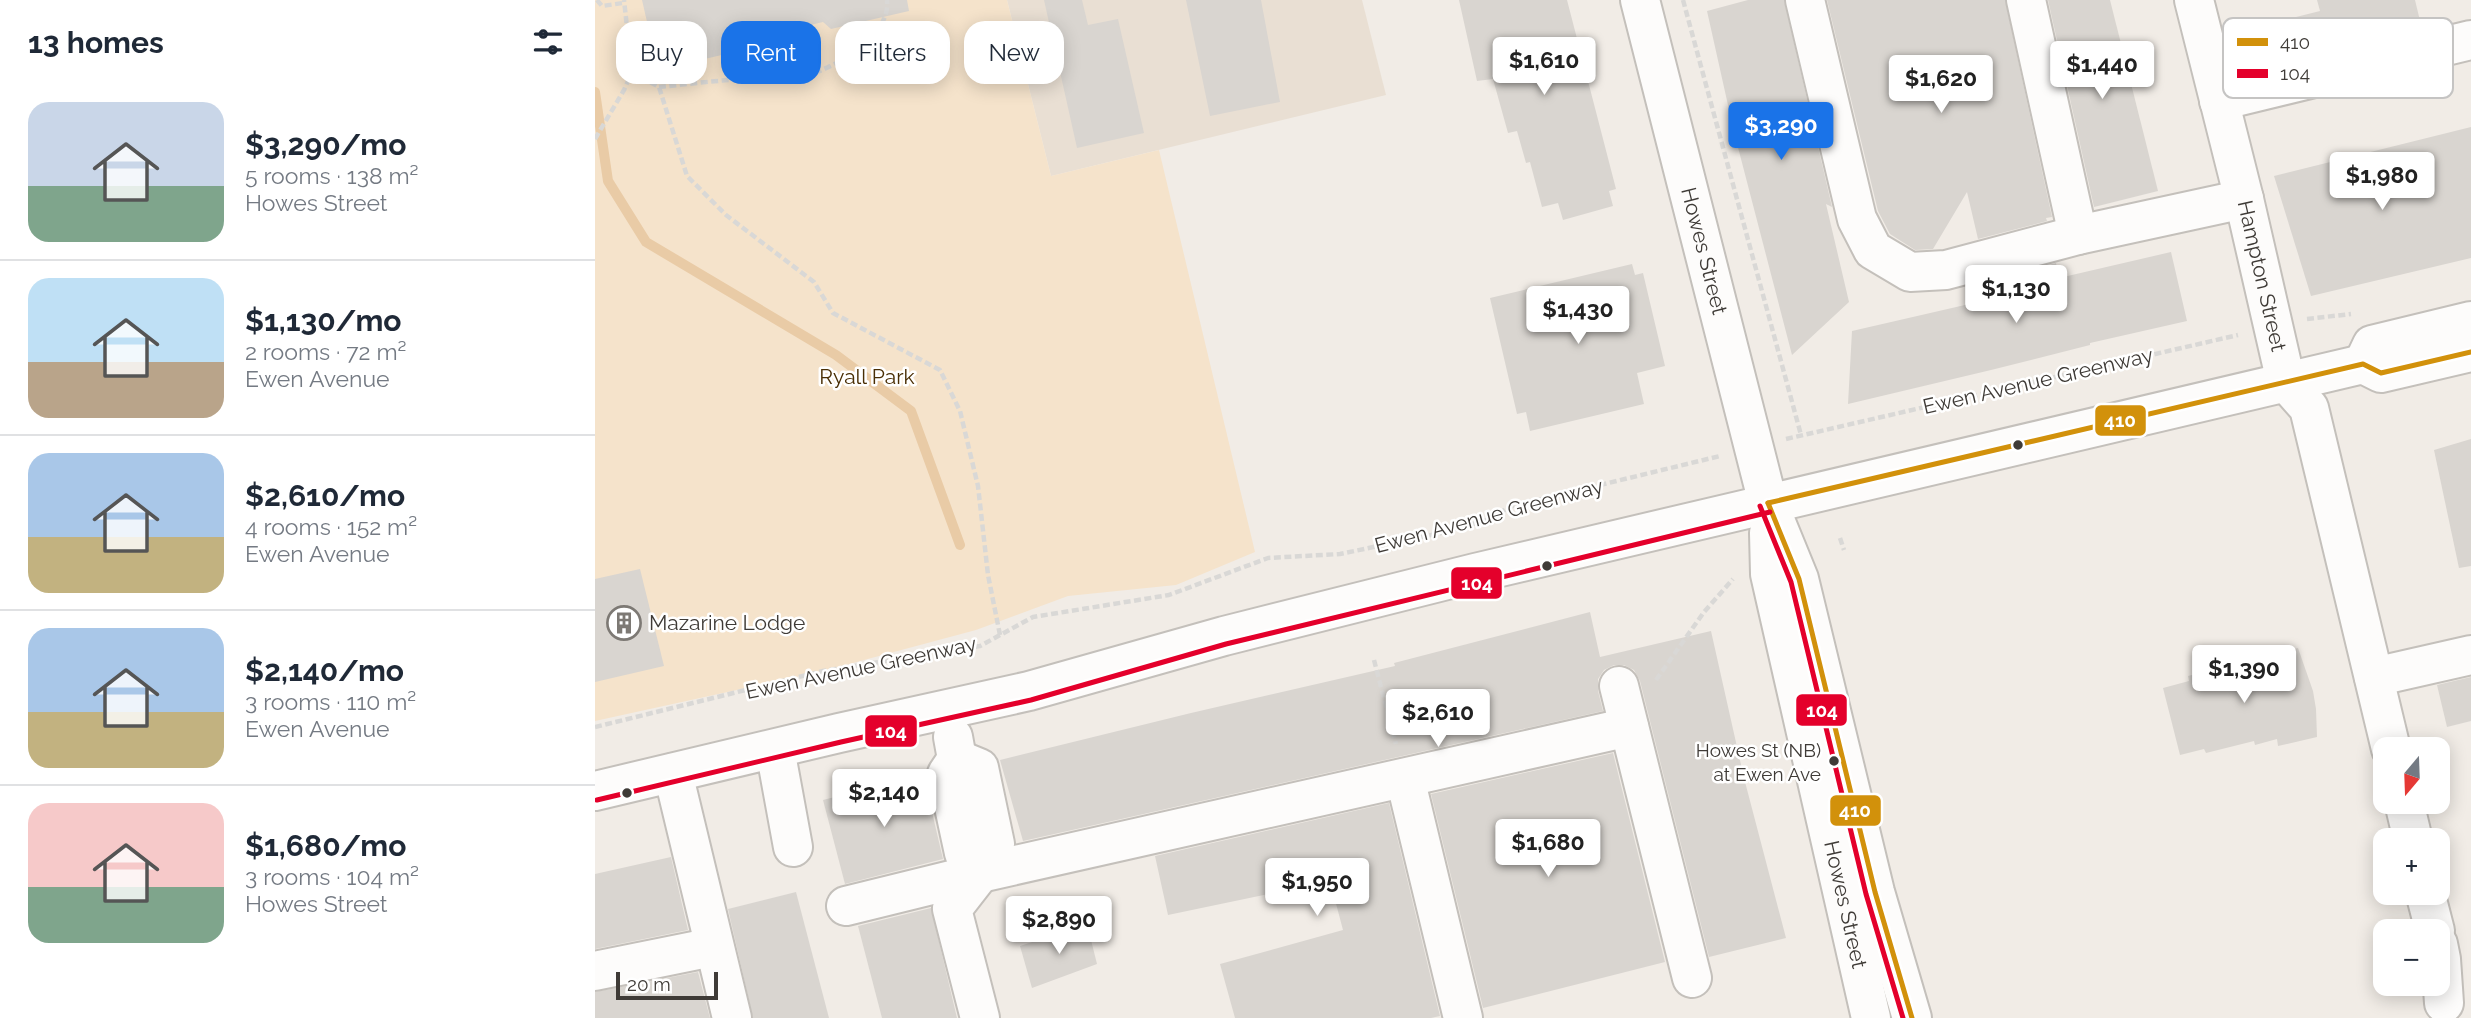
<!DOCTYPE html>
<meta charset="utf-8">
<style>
:root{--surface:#fff;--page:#f2f2f3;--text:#1f2937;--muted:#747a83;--line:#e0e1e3;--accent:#1a73e8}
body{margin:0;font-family:Raleway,sans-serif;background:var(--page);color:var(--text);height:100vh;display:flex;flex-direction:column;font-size:26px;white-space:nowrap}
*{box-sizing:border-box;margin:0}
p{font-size:23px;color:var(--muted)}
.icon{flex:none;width:38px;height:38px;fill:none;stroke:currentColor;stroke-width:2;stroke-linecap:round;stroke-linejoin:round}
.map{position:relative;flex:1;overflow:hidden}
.panel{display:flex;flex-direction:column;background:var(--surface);width:595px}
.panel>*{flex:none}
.hud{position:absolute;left:21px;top:21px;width:665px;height:63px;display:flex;gap:14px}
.needle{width:46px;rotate:199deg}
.controls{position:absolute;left:1778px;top:737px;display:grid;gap:14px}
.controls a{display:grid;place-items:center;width:77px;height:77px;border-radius:14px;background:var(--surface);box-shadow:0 4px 18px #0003;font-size:35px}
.scale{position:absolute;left:21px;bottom:18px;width:102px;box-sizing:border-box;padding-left:7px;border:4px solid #3f3b37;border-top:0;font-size:19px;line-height:24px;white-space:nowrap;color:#3f3b37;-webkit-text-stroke:5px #fff;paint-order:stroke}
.price{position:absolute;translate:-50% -60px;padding:0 16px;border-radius:7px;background:#fff;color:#222;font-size:23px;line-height:46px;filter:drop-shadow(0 2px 4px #0008)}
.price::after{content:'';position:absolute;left:50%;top:42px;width:21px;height:16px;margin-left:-10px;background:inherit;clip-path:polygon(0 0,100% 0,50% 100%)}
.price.current{background:var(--accent);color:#fff}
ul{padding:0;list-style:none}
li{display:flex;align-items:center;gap:21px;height:175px;padding:0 28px}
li+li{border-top:2px solid var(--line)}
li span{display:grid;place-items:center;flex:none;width:196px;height:140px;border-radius:21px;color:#555}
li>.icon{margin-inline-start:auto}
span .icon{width:84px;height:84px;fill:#fffc;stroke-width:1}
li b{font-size:30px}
h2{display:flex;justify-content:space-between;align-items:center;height:84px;padding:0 28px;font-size:30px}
.tag{padding:0 24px;border-radius:21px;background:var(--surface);box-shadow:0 4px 18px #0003;font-size:24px;line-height:63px}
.tag.current{background:var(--accent);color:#fff}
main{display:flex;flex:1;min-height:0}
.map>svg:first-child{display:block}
</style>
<main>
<section class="panel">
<h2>13 homes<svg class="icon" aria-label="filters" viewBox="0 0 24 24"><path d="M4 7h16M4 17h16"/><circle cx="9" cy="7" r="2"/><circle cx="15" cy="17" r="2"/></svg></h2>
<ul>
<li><span style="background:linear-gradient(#c9d6e8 60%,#7fa58c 0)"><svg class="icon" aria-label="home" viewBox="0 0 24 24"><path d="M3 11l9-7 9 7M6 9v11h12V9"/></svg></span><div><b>$3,290/mo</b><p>5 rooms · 138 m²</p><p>Howes Street</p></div></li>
<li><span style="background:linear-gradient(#bfe0f5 60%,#b9a48a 0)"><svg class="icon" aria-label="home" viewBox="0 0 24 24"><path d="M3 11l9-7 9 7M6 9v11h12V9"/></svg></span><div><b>$1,130/mo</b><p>2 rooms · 72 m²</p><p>Ewen Avenue</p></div></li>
<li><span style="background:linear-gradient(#a9c7e8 60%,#c2b280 0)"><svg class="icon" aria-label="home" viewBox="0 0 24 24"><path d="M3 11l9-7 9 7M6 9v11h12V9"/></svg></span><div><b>$2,610/mo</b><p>4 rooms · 152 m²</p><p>Ewen Avenue</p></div></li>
<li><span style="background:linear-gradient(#a9c7e8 60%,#c2b280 0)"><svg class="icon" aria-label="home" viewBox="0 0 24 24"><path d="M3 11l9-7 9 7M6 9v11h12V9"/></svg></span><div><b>$2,140/mo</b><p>3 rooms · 110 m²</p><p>Ewen Avenue</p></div></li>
<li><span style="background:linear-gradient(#f6c9c9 60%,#7fa58c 0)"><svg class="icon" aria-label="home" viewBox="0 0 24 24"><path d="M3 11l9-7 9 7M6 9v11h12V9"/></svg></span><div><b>$1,680/mo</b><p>3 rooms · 104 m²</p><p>Howes Street</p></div></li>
</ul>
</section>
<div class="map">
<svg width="1876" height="1018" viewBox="0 0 1876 1018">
<rect width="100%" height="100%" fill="#f1ece6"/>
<path fill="#e9dfd3" d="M 412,0 L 767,0 L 791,95 L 456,176 Z"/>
<path fill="#f5e3cb" d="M 0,0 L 412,0 L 456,176 L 564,150 L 660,552 L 581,585 L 473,596 L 381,630 L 228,671 L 0,721 Z"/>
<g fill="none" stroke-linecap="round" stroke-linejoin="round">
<path stroke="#e9cba6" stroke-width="10" d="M 0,92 L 13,181 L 51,242 L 241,355 L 316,411 L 365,545"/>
</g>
<g fill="#d9d5d0">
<path d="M 47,0 L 312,0 L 314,11 L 236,29 L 228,22 L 137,43 L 131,54 L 84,65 L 82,56 L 61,61 Z"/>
<path d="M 449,0 L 487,0 L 493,25 L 523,19 L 549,133 L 482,148 Z"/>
<path d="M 591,0 L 666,0 L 685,102 L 615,116 Z"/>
<path d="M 864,0 L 972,0 L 1021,189 L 1014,191 L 1018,206 L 968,220 L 963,203 L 947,207 L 935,162 L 931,163 L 922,131 L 913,133 L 898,79 L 882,81 Z"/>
<path d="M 1153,0 L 1189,0 L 1237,207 L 1231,204 L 1254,302 L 1197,355 L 1139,132 L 1112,11 Z"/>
<path d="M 1232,0 L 1410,0 L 1457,217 L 1451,218 L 1452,221 L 1383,239 L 1372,192 L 1338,249 L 1320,250 L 1295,234 L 1283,211 Z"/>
<path d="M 1453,0 L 1515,0 L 1563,191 L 1499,207 Z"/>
<path d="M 1722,0 L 1820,0 L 1827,29 L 1734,52 L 1731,38 L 1706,44 L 1701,17 L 1725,11 Z"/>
<path d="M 1876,127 L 1876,258 L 1716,296 L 1679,176 Z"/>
<path d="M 1576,252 L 1592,321 L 1495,343 L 1495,345 L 1396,370 L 1253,404 L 1257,331 L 1396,299 L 1392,282 L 1461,263 L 1464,278 Z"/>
<path d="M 1037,264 L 1040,275 L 1048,273 L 1070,366 L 1042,373 L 1049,404 L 935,431 L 931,412 L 922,414 L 895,298 Z"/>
<path d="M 1876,439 L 1876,566 L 1864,568 L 1839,450 Z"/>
<path d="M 45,569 L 69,666 L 0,682 L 0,579 Z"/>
<path d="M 995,612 L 1005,657 L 1116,631 L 1149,778 L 1191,938 L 1114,957 L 1045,681 L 1039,670 L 1029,665 L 1019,665 L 1009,670 L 1003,679 L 1003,691 L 1008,711 L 428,841 L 405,760 L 596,713 L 800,666 L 799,663 Z"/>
<path d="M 1703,648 L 1718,691 L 1721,709 L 1722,737 L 1683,746 L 1682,739 L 1660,745 L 1659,741 L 1611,753 L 1609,749 L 1585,755 L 1568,688 L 1594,681 L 1593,676 Z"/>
<path d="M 1876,677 L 1876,721 L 1852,727 L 1842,685 Z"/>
<path d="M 1018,753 L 1070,962 L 888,1008 L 836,794 Z"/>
<path d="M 328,774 L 348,859 L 250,884 L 228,800 Z"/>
<path d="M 794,803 L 845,1016 L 836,1018 L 640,1018 L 625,964 L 748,930 L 735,881 L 573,915 L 560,856 Z"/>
<path d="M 76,857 L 93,930 L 0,949 L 0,874 Z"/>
<path d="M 201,892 L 234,1018 L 158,1018 L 133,909 Z"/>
<path d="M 336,908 L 362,1018 L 287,1018 L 263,926 Z"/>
<path d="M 492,924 L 502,964 L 437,988 L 425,946 Z"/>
<path d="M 103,972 L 115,1018 L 0,1018 L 0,992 Z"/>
</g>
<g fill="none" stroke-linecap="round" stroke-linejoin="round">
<g stroke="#c4c0bb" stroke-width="42">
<g id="minor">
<path id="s1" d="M 1045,0 L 1173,503 L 1204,579 L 1280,892 L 1317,1018"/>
<path d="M 1210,0 L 1262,219 L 1278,250 L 1315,272 L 1351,270 L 1483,235"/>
<path d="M 1431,0 L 1483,235 L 1649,199"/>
<path id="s2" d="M 1599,0 L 1649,199 L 1691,382 L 1714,408 L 1796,749"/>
<path d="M 1624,101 L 1876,40"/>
<path d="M 1768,364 L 1777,345 L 1876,321"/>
<path id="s3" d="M 1174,533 L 1175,574 L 1276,1018"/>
<path d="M 1779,677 L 1876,655"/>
<path d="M 1024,686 L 1097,978"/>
<path d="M 358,737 L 362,759 L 352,774 L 369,853 L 391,864"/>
<path d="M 180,749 L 198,847"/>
<path d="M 362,759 L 384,768 L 400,844 L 385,873 L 357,909 L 385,1018"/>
<path d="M 78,773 L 137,1018"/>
<path d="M 810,778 L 868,1018"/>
<path d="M 0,791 L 244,733 L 434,691 L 629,636 L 880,573 L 1768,364 L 1786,373 L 1876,352"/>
<path d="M 1809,802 L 1818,840"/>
<path d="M 1830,892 L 1840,931"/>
<path d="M 251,906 L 385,873 L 1034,727"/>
<path d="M 1843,944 L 1846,959 L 1849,1003"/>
<path d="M 0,971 L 118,947"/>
</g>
</g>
<g stroke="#d9d8d6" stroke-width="4.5" stroke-dasharray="7 3.5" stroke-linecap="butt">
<path d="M 2,0 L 7,6 L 28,3"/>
<path d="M 1088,0 L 1206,435"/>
<path d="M 37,72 L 64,87 L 92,176 L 131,215 L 219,282 L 238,313 L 345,370 L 365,411 L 383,486 L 393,575 L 405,635"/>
<path d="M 64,87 C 96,84 129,79 162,79 C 171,79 180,82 189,81 C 223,78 297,41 292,0"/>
<path d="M 0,139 L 29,90 L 37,72 L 29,0"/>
<path d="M 1712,319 L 1756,314"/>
<path d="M 1191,439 L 1643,335"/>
<path d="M 1245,538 L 1249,550"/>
<path d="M 779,660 L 801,744"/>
<path d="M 1061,680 L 1109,612 L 1138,579"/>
<path d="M 0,727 L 228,671 L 385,646 L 438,617 L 574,595 L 673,558 L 745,554 L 846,533 L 895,519 L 914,507 L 1125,456"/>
</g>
<use href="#minor" stroke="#fdfcfb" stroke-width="38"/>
<g stroke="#fff" stroke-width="10">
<g id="bus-1">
<path d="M 1173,503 L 1768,364 L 1786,373 L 1876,352"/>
<path d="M 1173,503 L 1204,579 L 1280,892 L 1317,1018"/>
</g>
</g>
<g stroke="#fff" stroke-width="10">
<g id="bus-2">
<path d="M 1165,506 L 1196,582 L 1271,894 L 1308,1018"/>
<path d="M 2,800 L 246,742 L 436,700 L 631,644 L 1175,512"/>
</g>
</g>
<use href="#bus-1" stroke="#d2910b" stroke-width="5"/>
<use href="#bus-2" stroke="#e4002b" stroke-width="5"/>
</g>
<defs>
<g id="building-ring" transform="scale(1.75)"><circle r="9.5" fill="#fff" stroke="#7d7974" stroke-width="1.5"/><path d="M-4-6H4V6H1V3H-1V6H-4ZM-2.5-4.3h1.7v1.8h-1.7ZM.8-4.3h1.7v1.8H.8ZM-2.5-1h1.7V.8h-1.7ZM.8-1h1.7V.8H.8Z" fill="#7d7974"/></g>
</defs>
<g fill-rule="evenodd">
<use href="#building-ring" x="29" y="623"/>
</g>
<g fill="#3f3b37" stroke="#fff" stroke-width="2.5">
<circle cx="1423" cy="445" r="6"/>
<circle cx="952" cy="566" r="6"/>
<circle cx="1239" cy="761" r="6"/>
<circle cx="32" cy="793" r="6"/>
</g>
<g text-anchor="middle" stroke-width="5" stroke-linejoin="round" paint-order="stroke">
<g font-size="19" fill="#3f3b37" stroke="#fff" text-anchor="end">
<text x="1226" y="757">Howes St (NB)<tspan x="1226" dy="24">at Ewen Ave</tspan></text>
</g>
<g font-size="21" fill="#3f3b37" stroke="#fff">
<text dy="7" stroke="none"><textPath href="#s1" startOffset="259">Howes Street</textPath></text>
<text dy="7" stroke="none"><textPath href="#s2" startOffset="284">Hampton Street</textPath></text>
<text transform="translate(1443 381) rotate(-13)" y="7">Ewen Avenue Greenway</text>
<text transform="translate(894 516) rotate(-15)" y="7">Ewen Avenue Greenway</text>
<text transform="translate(266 668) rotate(-12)" y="7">Ewen Avenue Greenway</text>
<text dy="7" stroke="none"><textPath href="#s3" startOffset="380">Howes Street</textPath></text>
</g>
<g font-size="21" fill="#492e04" stroke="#fff">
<text x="272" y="384">Ryall Park</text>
</g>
<g font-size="21" fill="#3f3b37" stroke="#fff" text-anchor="start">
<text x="54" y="630">Mazarine Lodge</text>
</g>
</g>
<rect x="1628" y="18" width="230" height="80" rx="10" fill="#fff" stroke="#c5c4c3" stroke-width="2"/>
<rect x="1642" y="38" width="31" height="8" fill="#d2910b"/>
<rect x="1642" y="69" width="31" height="9" fill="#e4002b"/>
<g font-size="19" fill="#3f3b37">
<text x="1685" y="49">410</text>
<text x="1685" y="80">104</text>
</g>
<g stroke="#fff" stroke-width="2.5">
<rect x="1499" y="404" width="53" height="33" rx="7" fill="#d2910b"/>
<rect x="855" y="566" width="53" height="34" rx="7" fill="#e4002b"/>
<rect x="1200" y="693" width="53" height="34" rx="7" fill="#e4002b"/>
<rect x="269" y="714" width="54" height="34" rx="7" fill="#e4002b"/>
<rect x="1234" y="794" width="53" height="33" rx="7" fill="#d2910b"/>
</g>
<g font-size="19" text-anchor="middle" font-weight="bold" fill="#fff">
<text x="1525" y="427">410</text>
<text x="882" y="590">104</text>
<text x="1227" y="717">104</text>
<text x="296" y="738">104</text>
<text x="1260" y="817">410</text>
</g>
</svg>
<div class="controls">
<a><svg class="needle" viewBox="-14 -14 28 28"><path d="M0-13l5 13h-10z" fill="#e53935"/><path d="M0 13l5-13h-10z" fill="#747a83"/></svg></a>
<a>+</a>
<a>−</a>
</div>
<div class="scale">20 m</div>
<b class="price" style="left:949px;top:97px">$1,610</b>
<b class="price" style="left:1507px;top:101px">$1,440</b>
<b class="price" style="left:1346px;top:115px">$1,620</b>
<b class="price current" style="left:1186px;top:162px">$3,290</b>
<b class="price" style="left:1787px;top:212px">$1,980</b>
<b class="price" style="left:1421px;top:325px">$1,130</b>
<b class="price" style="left:983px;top:346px">$1,430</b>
<b class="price" style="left:1649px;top:705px">$1,390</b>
<b class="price" style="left:843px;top:749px">$2,610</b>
<b class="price" style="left:289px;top:829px">$2,140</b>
<b class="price" style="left:953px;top:879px">$1,680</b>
<b class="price" style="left:722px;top:918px">$1,950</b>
<b class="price" style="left:464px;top:956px">$2,890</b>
<div class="hud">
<a class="tag">Buy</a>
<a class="tag current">Rent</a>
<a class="tag">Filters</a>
<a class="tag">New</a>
</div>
</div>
</main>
